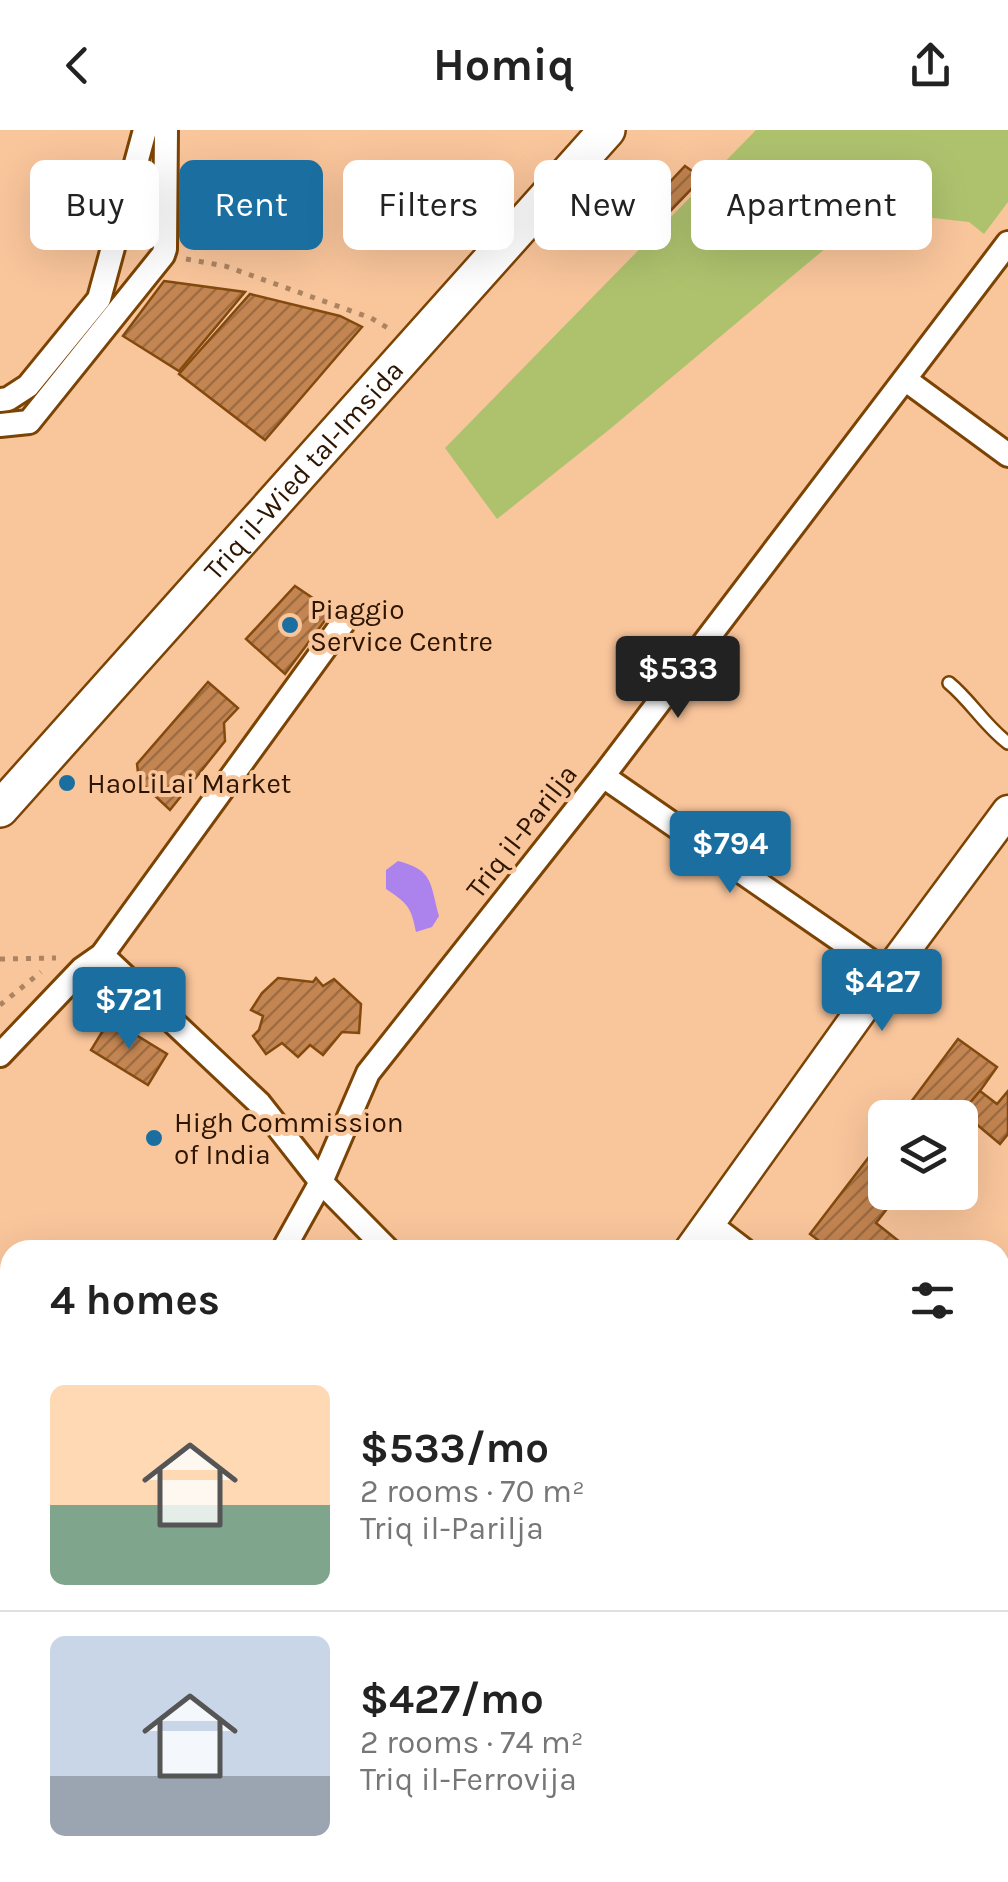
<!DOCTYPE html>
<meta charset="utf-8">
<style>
:root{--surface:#fff;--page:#f2f2f2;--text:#222;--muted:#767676;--line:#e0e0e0;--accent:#1b6fa0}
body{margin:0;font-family:Karla,sans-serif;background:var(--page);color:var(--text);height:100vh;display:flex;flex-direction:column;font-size:38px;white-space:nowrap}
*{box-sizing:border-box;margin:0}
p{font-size:32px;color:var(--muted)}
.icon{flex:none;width:55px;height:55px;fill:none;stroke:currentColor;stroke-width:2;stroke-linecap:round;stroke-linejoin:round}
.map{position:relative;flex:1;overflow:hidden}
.details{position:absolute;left:0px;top:1110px;width:1010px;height:642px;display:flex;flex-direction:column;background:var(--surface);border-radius:30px 30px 0 0;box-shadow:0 10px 40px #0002}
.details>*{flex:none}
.hud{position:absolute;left:30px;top:30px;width:950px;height:90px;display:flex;gap:20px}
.tools{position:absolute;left:868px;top:970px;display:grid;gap:20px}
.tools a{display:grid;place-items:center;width:110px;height:110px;border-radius:15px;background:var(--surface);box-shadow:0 10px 40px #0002;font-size:50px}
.price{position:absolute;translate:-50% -85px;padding:0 22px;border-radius:10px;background:var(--accent);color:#fff;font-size:32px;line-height:65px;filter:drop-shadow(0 2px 5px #0008)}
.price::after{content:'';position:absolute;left:50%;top:60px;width:30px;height:22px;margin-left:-15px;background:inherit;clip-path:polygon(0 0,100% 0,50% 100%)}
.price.on{background:#222;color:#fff}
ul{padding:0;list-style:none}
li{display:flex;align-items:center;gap:30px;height:250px;padding:0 50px}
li+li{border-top:2px solid var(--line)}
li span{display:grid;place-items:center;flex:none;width:280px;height:200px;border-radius:15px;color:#555}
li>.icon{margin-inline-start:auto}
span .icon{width:120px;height:120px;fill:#fffc;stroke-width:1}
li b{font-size:42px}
h2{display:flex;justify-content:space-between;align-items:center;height:120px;padding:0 50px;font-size:42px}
.chip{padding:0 35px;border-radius:15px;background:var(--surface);box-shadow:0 10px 40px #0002;font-size:35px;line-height:90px}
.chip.on{background:var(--accent);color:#fff}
header{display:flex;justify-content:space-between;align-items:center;height:130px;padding:0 50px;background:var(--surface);font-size:45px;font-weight:700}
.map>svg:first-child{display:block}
</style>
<header><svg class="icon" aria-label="back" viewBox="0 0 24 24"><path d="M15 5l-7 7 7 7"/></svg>Homiq<svg class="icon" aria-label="share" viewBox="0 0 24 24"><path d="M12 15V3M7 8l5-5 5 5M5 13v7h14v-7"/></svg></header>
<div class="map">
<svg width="1008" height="1752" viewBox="0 0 1008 1752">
<defs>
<pattern id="building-hatch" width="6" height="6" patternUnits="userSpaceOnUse" patternTransform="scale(2.5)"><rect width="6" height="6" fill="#c38551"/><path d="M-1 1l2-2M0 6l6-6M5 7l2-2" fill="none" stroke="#9f6c41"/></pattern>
</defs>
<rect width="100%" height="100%" fill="#f9c59b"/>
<path fill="#aec26e" d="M 756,0 L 1008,0 L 1008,72 L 984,104 L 969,92 L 870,81 L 610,299 L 497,389 L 445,318 Z"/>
<path fill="#ac83ed" d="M 398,731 C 434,740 430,754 439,786 L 432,797 L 416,802 C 411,776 407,773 386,759 L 386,740 Z"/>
<g fill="url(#building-hatch)" stroke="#834a0f" stroke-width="2.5">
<path d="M 685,36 L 702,48 L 654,98 L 639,85 Z"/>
<path d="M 164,151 L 245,162 L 179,241 L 123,206 Z"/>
<path d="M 250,164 L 340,186 L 362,197 L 265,310 L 179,244 Z"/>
<path d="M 295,456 L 332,481 L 285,544 L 246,509 Z"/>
<path d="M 208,552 L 238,578 L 224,593 L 225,611 L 170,680 L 139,651 L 137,634 Z"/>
<path d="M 278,848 L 313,852 L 316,848 L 323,856 L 334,849 L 361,874 L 359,903 L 342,902 L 323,925 L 310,915 L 298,927 L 282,913 L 266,924 L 253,906 L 259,900 L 263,886 L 251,880 L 262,863 Z"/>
<path d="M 110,889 L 167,924 L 148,955 L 91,920 Z"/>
<path d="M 958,909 L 997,937 L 980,961 L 958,988 L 899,988 Z"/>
<path d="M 980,961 L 997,974 L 1008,961 L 1008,1004 L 1000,1014 L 962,982 Z"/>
<path d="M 885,1006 L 885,1062 L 900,1062 L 876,1093 L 910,1120 L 831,1120 L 810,1104 Z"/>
<path d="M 1000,1193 L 1008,1199 L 1008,1256 L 1000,1250 Z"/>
<path d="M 10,1714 L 10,1742 L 170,1742 L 163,1752 L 0,1752 L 0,1727 Z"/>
</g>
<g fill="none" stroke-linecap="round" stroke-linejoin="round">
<g stroke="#7c4404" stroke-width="16">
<path id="service" d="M 949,553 C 971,571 985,596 1008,613"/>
</g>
<g stroke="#7c4404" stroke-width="28">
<g id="minor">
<path d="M 906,250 L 1008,325"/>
<path d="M 0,270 L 8,269 L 28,256 L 99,169 L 145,0"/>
<path d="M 0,295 L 29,292 L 163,125 L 165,119 L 166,0"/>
<path d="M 603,646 L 888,843"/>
<path d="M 102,825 L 259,973 L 321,1052 L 388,1120"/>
<path d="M 0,925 L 82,839 L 102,825 L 343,493"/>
<path d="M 710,1094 L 744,1120"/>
<path d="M 283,1120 L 321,1052 L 368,943 L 603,646 L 1008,113"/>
<path d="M 1000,1328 L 1008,1335"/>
<path d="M 0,1387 L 10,1394"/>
<path d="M 0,1536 L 10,1523"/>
<path d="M 309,1742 L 315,1752"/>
<path d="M 568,1742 L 568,1752"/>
<path d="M 882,1752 L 898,1743"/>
</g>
</g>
<g stroke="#7c4404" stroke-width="35">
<g id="secondary">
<path d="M 690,1120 L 888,843 L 1008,681"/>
<path d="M 221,1752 L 228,1742"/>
</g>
</g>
<g stroke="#7c4404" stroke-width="40">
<g id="primary">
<path id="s1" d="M 0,679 L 607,0"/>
</g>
</g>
<g stroke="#ad8462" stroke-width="5" stroke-dasharray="5 8" stroke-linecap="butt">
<path d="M 186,129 L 225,136 L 371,188 L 388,198"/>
<path d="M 0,829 L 56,828"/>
<path d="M 0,875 L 41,842"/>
</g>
<use href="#service" stroke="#fff" stroke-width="11"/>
<use href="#minor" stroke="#fff" stroke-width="22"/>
<use href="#secondary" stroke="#fff" stroke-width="30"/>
<use href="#primary" stroke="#fff" stroke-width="35"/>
</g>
<g fill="#1b6fa0" stroke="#f9c59b" stroke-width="4">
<circle cx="290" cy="495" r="10"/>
<circle cx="67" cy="653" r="10"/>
<circle cx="154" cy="1008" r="10"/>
</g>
<g text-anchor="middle" stroke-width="8" stroke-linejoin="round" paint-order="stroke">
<g font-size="28" fill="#2d1501" stroke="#f9c59b">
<text dy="10" stroke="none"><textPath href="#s1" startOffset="455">Triq il-Wied tal-Imsida</textPath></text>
<text transform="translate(521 701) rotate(-52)" y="10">Triq il-Parilja</text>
</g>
<g font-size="28" fill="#2d1501" stroke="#f9c59b" text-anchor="start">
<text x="310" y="489">Piaggio<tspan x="310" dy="32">Service Centre</tspan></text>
<text x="87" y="663">HaoLiLai Market</text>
<text x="174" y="1002">High Commission<tspan x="174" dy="32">of India</tspan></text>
</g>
</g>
</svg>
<div class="tools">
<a><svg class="icon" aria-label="layers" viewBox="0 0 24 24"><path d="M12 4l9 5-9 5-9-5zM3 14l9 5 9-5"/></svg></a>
</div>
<b class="price on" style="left:678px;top:591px">$533</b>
<b class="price" style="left:730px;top:766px">$794</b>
<b class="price" style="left:882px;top:904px">$427</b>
<b class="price" style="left:129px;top:922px">$721</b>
<div class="hud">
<a class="chip">Buy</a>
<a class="chip on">Rent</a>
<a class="chip">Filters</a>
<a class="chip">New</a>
<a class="chip">Apartment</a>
</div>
<section class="details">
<h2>4 homes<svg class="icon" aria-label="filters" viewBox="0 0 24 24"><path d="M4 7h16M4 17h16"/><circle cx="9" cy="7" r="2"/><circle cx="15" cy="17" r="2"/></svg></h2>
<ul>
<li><span style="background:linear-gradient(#ffd9b3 60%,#7fa58c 0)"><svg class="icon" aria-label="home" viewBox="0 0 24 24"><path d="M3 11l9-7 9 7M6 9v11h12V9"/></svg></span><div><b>$533/mo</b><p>2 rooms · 70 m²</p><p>Triq il-Parilja</p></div></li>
<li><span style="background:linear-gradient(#c9d6e8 70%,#9aa5b1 0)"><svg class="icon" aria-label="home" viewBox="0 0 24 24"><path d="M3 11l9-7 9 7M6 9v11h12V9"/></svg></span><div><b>$427/mo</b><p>2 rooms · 74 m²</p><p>Triq il-Ferrovija</p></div></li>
</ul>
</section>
</div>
